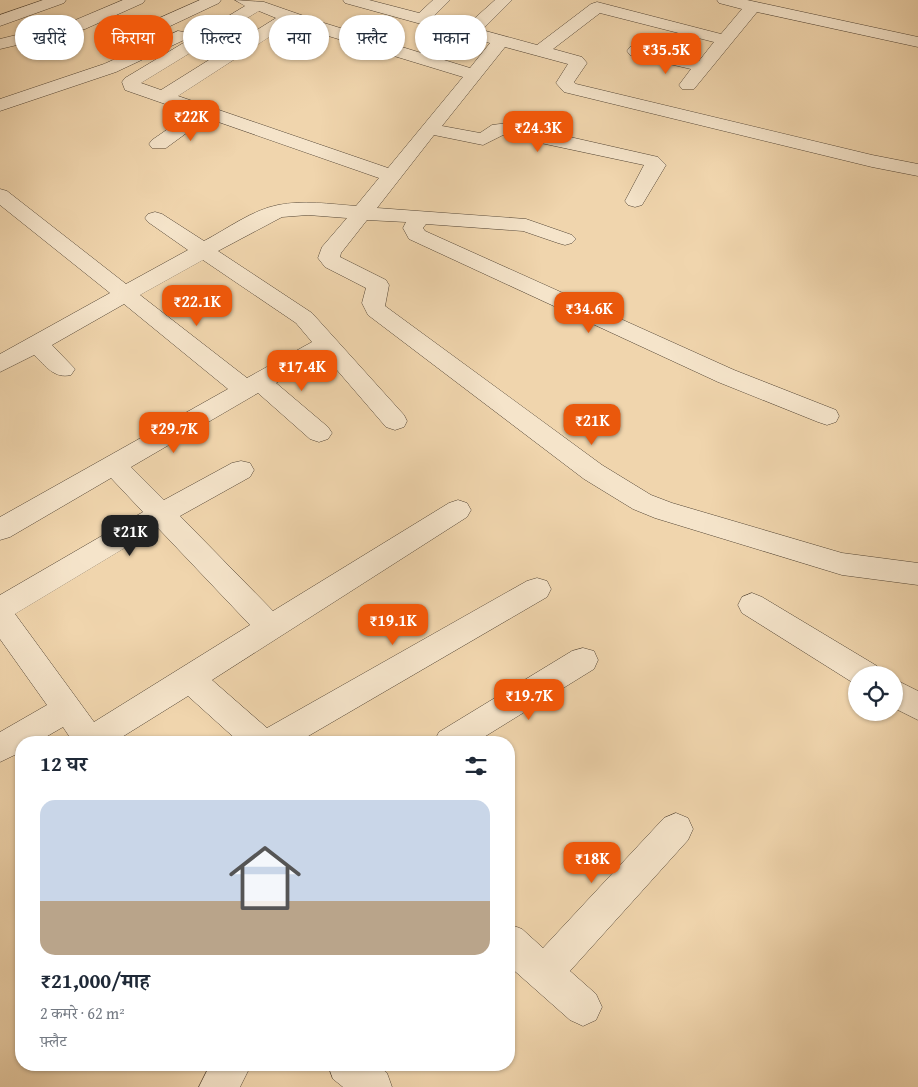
<!DOCTYPE html>
<html lang="hi">
<meta charset="utf-8">
<style>
:root{--surface:#fff;--page:#f2f2f3;--text:#1f2937;--muted:#747a83;--accent:#ea580c}
body{margin:0;font-family:"Gentium Book Plus","Noto Serif Devanagari",serif;background:var(--page);color:var(--text);height:100vh;display:flex;flex-direction:column;font-size:19px;white-space:nowrap}
*{box-sizing:border-box;margin:0}
p{font-size:16px;color:var(--muted)}
.icon{flex:none;width:28px;height:28px;fill:none;stroke:currentColor;stroke-width:2;stroke-linecap:round;stroke-linejoin:round}
.map{position:relative;flex:1;overflow:hidden}
.panel{position:absolute;left:15px;top:736px;width:500px;height:335px;display:flex;flex-direction:column;background:var(--surface);border-radius:20px;box-shadow:0 1px 4px #0004}
.panel>*{flex:none}
.top-card{position:absolute;left:15px;top:15px;width:500px;height:45px;display:flex;gap:10px}
.tools{position:absolute;left:848px;top:666px;display:grid;gap:10px}
.tools a{display:grid;place-items:center;width:55px;height:55px;border-radius:50%;background:var(--surface);box-shadow:0 1px 4px #0004;font-size:25px}
.price{position:absolute;translate:-50% -42px;padding:0 11px;border-radius:10px;background:var(--accent);color:#fff;font-size:16px;line-height:32px;filter:drop-shadow(0 1px 2px #0008)}
.price::after{content:'';position:absolute;left:50%;top:30px;width:15px;height:11px;margin-left:-8px;background:inherit;clip-path:polygon(0 0,100% 0,50% 100%)}
.price.active{background:#222;color:#fff}
ul{padding:0;list-style:none}
li{display:grid;align-content:center;gap:10px;height:265px;padding:0 25px}
li span{display:grid;place-items:center;height:155px;border-radius:15px;color:#555}
li>.icon{margin-inline-start:auto}
span .icon{width:90px;height:90px;fill:#fffc;stroke-width:1}
li b{font-size:21px}
h2{display:flex;justify-content:space-between;align-items:center;height:60px;padding:0 25px;font-size:21px}
.tag{padding:0 18px;border-radius:22px;background:var(--surface);box-shadow:0 1px 4px #0004;font-size:18px;line-height:45px}
.tag.active{background:var(--accent);color:#fff}
.map>svg:first-child{display:block}
</style>
<div class="map">
<svg width="918" height="1087" viewBox="0 0 918 1087">
<rect width="100%" height="100%" fill="#f0d5ad"/>
<filter id="stains"><feTurbulence type="fractalNoise" baseFrequency=".004" numOctaves="4"/><feColorMatrix values="0 0 0 0 .2 0 0 0 0 .09 0 0 0 0 .02 0 0 0 .5 -.17"/></filter>
<radialGradient id="worn" r=".72"><stop offset=".6" stop-color="#630" stop-opacity="0"/><stop offset="1" stop-color="#630" stop-opacity=".3"/></radialGradient>
<g fill="none" stroke-linecap="round" stroke-linejoin="round">
<g stroke="#524434" stroke-width="1">
<g id="minor">
<path d="M 43,0 L 66,0 L 64,3 L 0,26 L 0,15 Z"/>
<path d="M 123,0 L 145,0 L 143,3 L 85,29 L 0,49 L 0,39 L 73,21 Z"/>
<path d="M 200,0 L 221,0 L 219,3 L 149,36 L 137,36 L 135,32 L 137,28 Z"/>
<path d="M 235,0 L 264,2 L 324,23 L 470,68 L 490,43 L 345,3 L 343,0 L 369,0 L 419,13 L 433,0 L 450,0 L 433,17 L 466,26 L 495,0 L 512,0 L 482,30 L 537,45 L 591,4 L 597,2 L 721,34 L 742,9 L 719,3 L 717,0 L 747,0 L 918,37 L 918,47 L 757,12 L 694,89 L 682,89 L 679,85 L 691,69 L 630,55 L 627,51 L 630,47 L 636,46 L 699,61 L 714,42 L 600,13 L 553,49 L 582,57 L 587,63 L 574,82 L 576,84 L 872,155 L 918,164 L 918,176 L 872,167 L 564,92 L 556,83 L 568,64 L 505,47 L 442,126 L 480,133 L 492,125 L 508,123 L 658,157 L 666,165 L 642,205 L 635,207 L 628,205 L 625,201 L 644,165 L 503,135 L 483,145 L 434,135 L 377,208 L 526,219 L 572,235 L 576,239 L 572,243 L 565,245 L 558,243 L 523,231 L 426,224 L 423,228 L 425,231 L 734,370 L 836,410 L 839,416 L 836,422 L 827,425 L 818,422 L 718,382 L 409,239 L 403,228 L 406,222 L 367,220 L 341,253 L 340,257 L 386,280 L 389,285 L 385,306 L 602,465 L 651,495 L 672,503 L 842,553 L 918,563 L 918,585 L 842,575 L 655,518 L 633,509 L 584,479 L 368,315 L 362,303 L 366,288 L 325,267 L 318,258 L 322,247 L 347,218 L 308,215 L 282,217 L 218,251 L 312,313 L 404,415 L 407,421 L 404,427 L 395,430 L 386,427 L 324,355 L 276,383 L 328,427 L 332,433 L 328,439 L 319,442 L 310,439 L 258,393 L 131,467 L 164,500 L 232,463 L 241,461 L 250,463 L 254,470 L 250,477 L 180,516 L 273,611 L 449,503 L 458,500 L 467,503 L 471,510 L 467,517 L 212,680 L 267,728 L 527,581 L 537,578 L 547,581 L 551,589 L 547,597 L 298,742 L 239,742 L 188,696 L 114,742 L 73,742 L 63,727 L 37,742 L 21,742 L 21,752 L 0,762 L 0,732 L 47,705 L 0,639 L 0,595 L 143,512 L 111,478 L 10,537 L 0,540 L 0,517 L 228,389 L 124,304 L 52,345 L 75,369 L 71,375 C 54,379 46,366 34,355 L 0,372 L 0,354 L 110,293 L 0,205 L 0,189 L 7,191 L 126,284 L 188,250 L 148,222 L 145,218 L 148,214 L 155,212 L 162,214 L 204,241 C 227,229 252,210 278,205 C 303,200 330,204 356,206 L 379,178 L 207,118 L 166,148 L 152,148 L 149,144 L 152,140 L 191,113 L 125,90 L 122,82 L 125,78 L 245,6 ZM 259,11 L 276,18 L 161,90 L 141,83 ZM 291,23 L 312,31 L 463,77 L 388,168 L 178,96 ZM 203,260 L 296,323 L 312,342 L 247,378 L 140,295 ZM 158,528 L 250,625 L 94,722 L 15,614 Z"/>
<path d="M 178,31 L 184,32 L 186,36 L 184,40 L 116,72 L 0,111 L 0,99 L 104,64 Z"/>
<path d="M 752,593 L 762,597 L 877,666 L 881,675 L 856,675 L 855,684 L 742,613 L 738,605 L 742,597 Z"/>
<path d="M 583,648 L 594,651 L 598,660 L 594,669 L 476,742 L 434,742 L 439,732 L 572,651 Z"/>
<path d="M 894,679 L 918,691 L 918,720 L 894,708 Z"/>
<path d="M 676,813 L 688,818 L 693,829 L 688,840 L 570,971 L 596,994 L 602,1007 L 596,1020 L 583,1026 L 570,1020 L 509,966 L 509,924 L 522,929 L 543,948 L 664,818 Z"/>
<path d="M 210,1065 L 251,1065 L 240,1087 L 199,1087 Z"/>
<path d="M 328,1065 L 377,1065 L 387,1073 L 392,1087 L 343,1087 L 333,1079 Z"/>
</g>
</g>
<use href="#minor" fill="#f5e4ca" fill-rule="evenodd"/>
</g>
<rect width="100%" height="100%" filter="url(#stains)"/>
<rect width="100%" height="100%" fill="url(#worn)"/>
</svg>
<div class="tools">
<a><svg class="icon" aria-label="locate" viewBox="0 0 24 24"><circle cx="12" cy="12" r="6"/><path d="M12 2v4M12 18v4M2 12h4M18 12h4"/></svg></a>
</div>
<b class="price" style="left:666px;top:75px">₹35.5K</b>
<b class="price" style="left:191px;top:142px">₹22K</b>
<b class="price" style="left:538px;top:153px">₹24.3K</b>
<b class="price" style="left:197px;top:327px">₹22.1K</b>
<b class="price" style="left:589px;top:334px">₹34.6K</b>
<b class="price" style="left:302px;top:392px">₹17.4K</b>
<b class="price" style="left:592px;top:446px">₹21K</b>
<b class="price" style="left:174px;top:454px">₹29.7K</b>
<b class="price active" style="left:130px;top:557px">₹21K</b>
<b class="price" style="left:393px;top:646px">₹19.1K</b>
<b class="price" style="left:529px;top:721px">₹19.7K</b>
<b class="price" style="left:592px;top:884px">₹18K</b>
<div class="top-card">
<a class="tag">खरीदें</a>
<a class="tag active">किराया</a>
<a class="tag">फ़िल्टर</a>
<a class="tag">नया</a>
<a class="tag">फ़्लैट</a>
<a class="tag">मकान</a>
</div>
<section class="panel">
<h2>12 घर<svg class="icon" aria-label="filters" viewBox="0 0 24 24"><path d="M4 7h16M4 17h16"/><circle cx="9" cy="7" r="2"/><circle cx="15" cy="17" r="2"/></svg></h2>
<ul>
<li><span style="background:linear-gradient(#c9d6e8 65%,#b9a48a 0)"><svg class="icon" aria-label="home" viewBox="0 0 24 24"><path d="M3 11l9-7 9 7M6 9v11h12V9"/></svg></span><div><b>₹21,000/माह</b><p>2 कमरे · 62 m²</p><p>फ़्लैट</p></div></li>
</ul>
</section>
</div>
